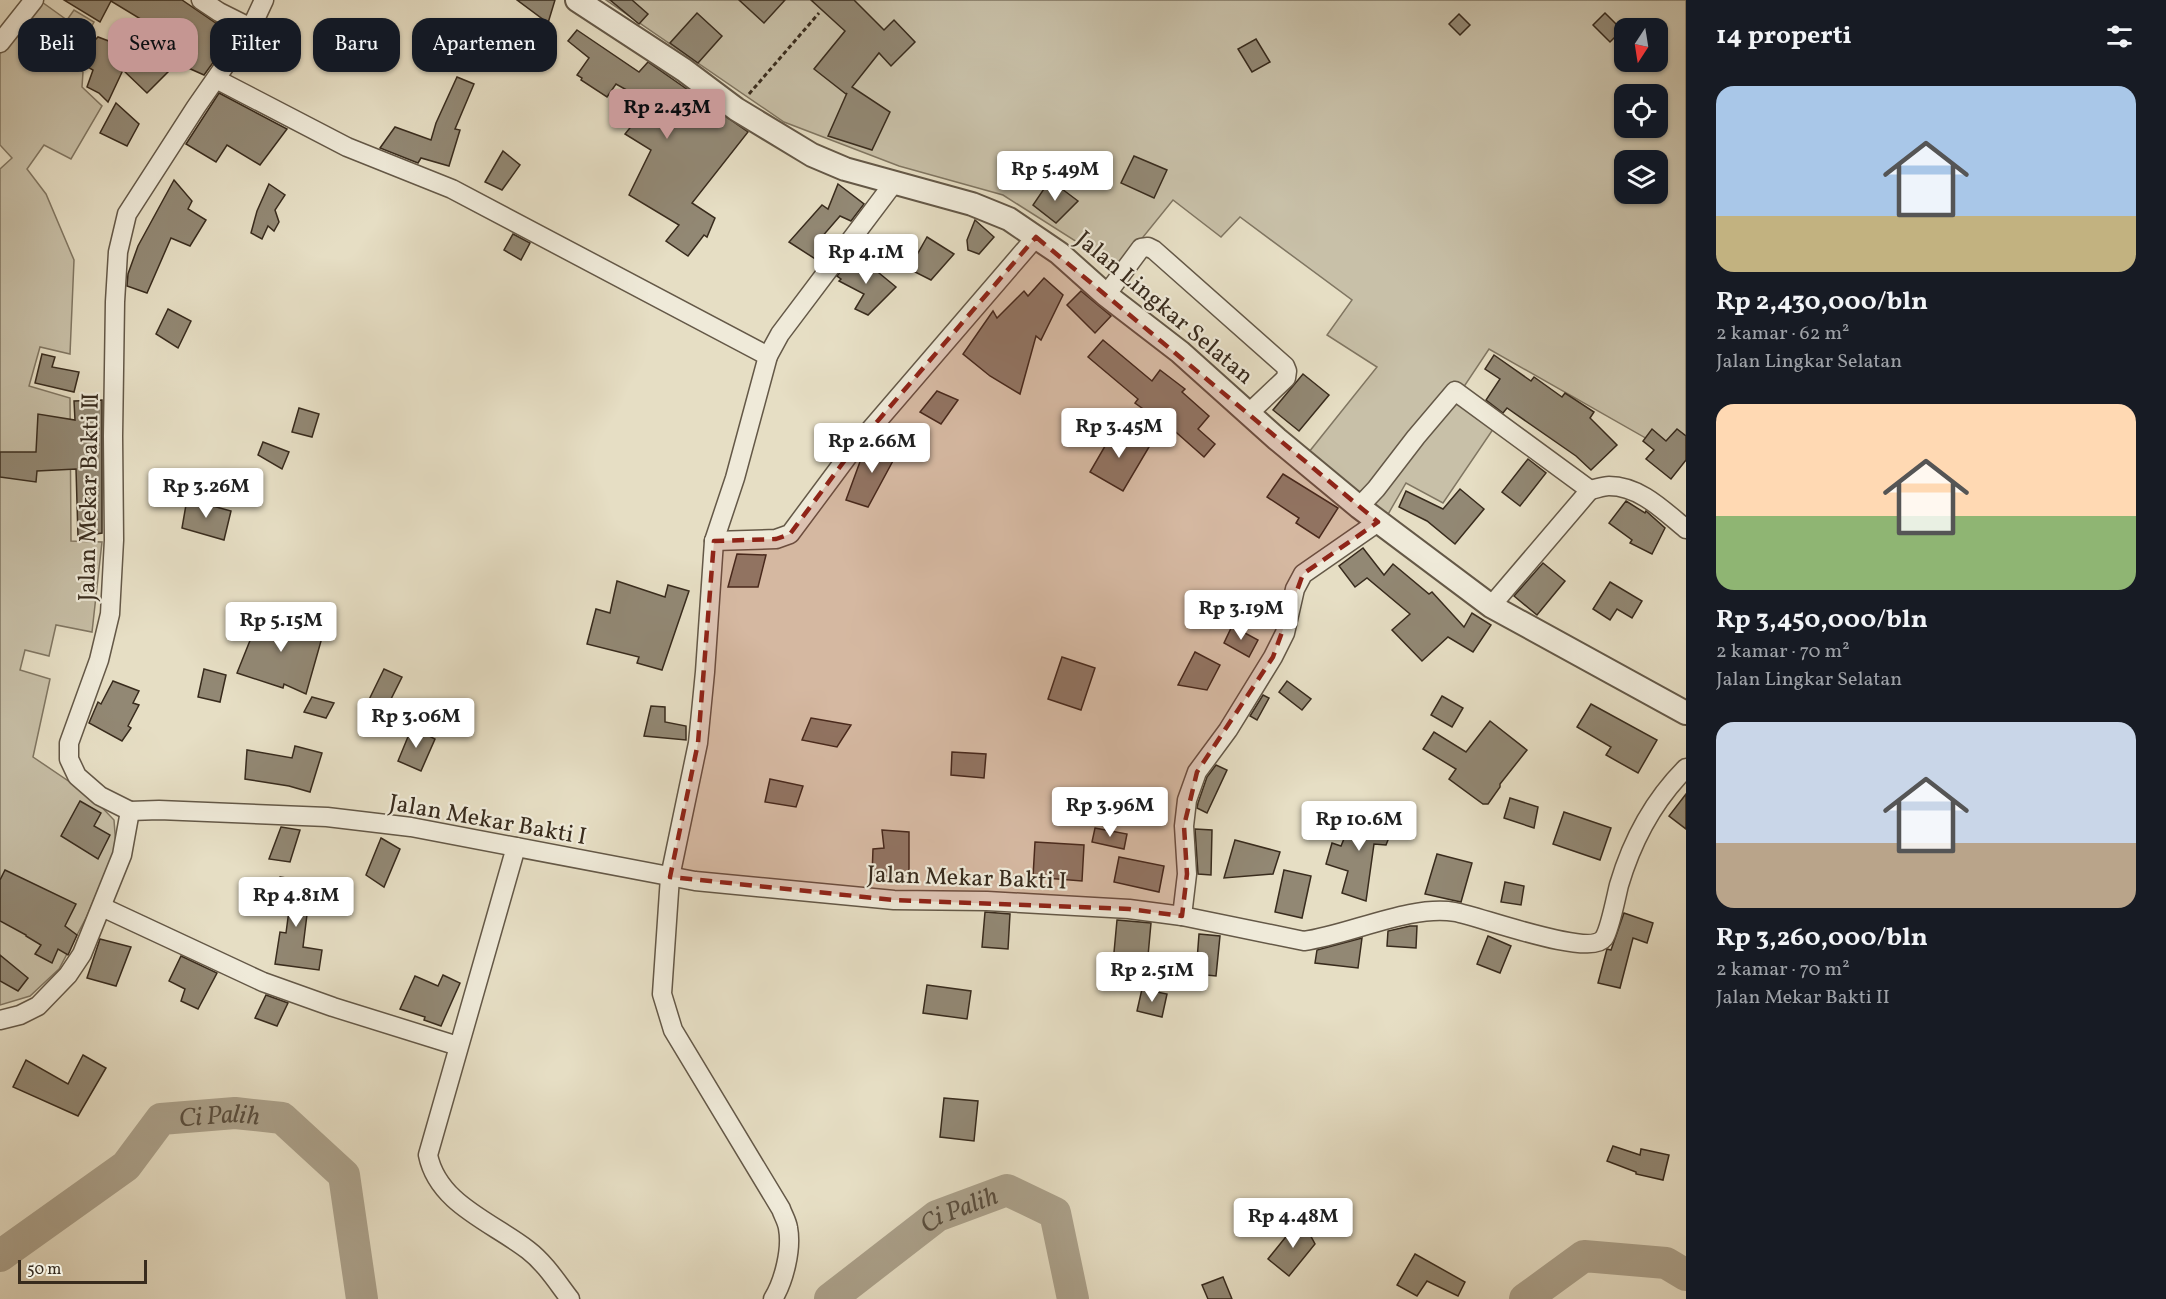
<!DOCTYPE html>
<html lang="id">
<meta charset="utf-8">
<style>
:root{--surface:#171b24;--page:#242831;--text:#f1f3f6;--muted:#9ea1a6;--accent:#c59692}
body{margin:0;font-family:Vollkorn,serif;background:var(--page);color:var(--text);height:100vh;display:flex;flex-direction:column;font-size:22px;white-space:nowrap}
*{box-sizing:border-box;margin:0}
p{font-size:20px;color:var(--muted)}
.icon{flex:none;width:33px;height:33px;fill:none;stroke:currentColor;stroke-width:2;stroke-linecap:round;stroke-linejoin:round}
.map{position:relative;flex:1;overflow:hidden}
.drawer{display:flex;flex-direction:column;background:var(--surface);width:480px}
.drawer>*{flex:none}
.hud{position:absolute;left:18px;top:18px;width:570px;height:54px;display:flex;gap:12px}
.needle{width:39px;rotate:192deg}
.tools{position:absolute;left:1614px;top:18px;display:grid;gap:12px}
.tools a{display:grid;place-items:center;width:54px;height:54px;border-radius:12px;background:var(--surface);box-shadow:0 2px 4px #0004;font-size:30px}
.scale{position:absolute;left:18px;bottom:15px;width:129px;box-sizing:border-box;padding-left:6px;border:3px solid #382b1d;border-top:0;font-size:16px;line-height:21px;white-space:nowrap;color:#382b1d;-webkit-text-stroke:4px #efead9;paint-order:stroke}
.price{position:absolute;translate:-50% -51px;padding:0 14px;border-radius:6px;background:#fff;color:#222;font-size:20px;line-height:39px;filter:drop-shadow(0 2px 3px #0008)}
.price::after{content:'';position:absolute;left:50%;top:36px;width:18px;height:14px;margin-left:-9px;background:inherit;clip-path:polygon(0 0,100% 0,50% 100%)}
.price.selected{background:var(--accent);color:#111}
ul{padding:0;list-style:none}
li{display:grid;align-content:center;gap:12px;height:318px;padding:0 30px}
li span{display:grid;place-items:center;height:186px;border-radius:18px;color:#555}
li>.icon{margin-inline-start:auto}
span .icon{width:108px;height:108px;fill:#fffc;stroke-width:1}
li b{font-size:26px}
h2{display:flex;justify-content:space-between;align-items:center;height:72px;padding:0 30px;font-size:26px}
.chip{padding:0 21px;border-radius:18px;background:var(--surface);box-shadow:0 2px 4px #0004;font-size:21px;line-height:54px}
.chip.selected{background:var(--accent);color:#111}
main{display:flex;flex:1;min-height:0}
.map>svg:first-child{display:block}
</style>
<main>
<div class="map">
<svg width="1686" height="1299" viewBox="0 0 1686 1299">
<rect width="100%" height="100%" fill="#e6dec4"/>
<filter id="stains"><feTurbulence type="fractalNoise" baseFrequency=".00333" numOctaves="4"/><feColorMatrix values="0 0 0 0 .2 0 0 0 0 .09 0 0 0 0 .02 0 0 0 .5 -.17"/></filter>
<radialGradient id="worn" r=".72"><stop offset=".6" stop-color="#630" stop-opacity="0"/><stop offset="1" stop-color="#630" stop-opacity=".3"/></radialGradient>
<g fill="#c8c0a8" stroke="#807662" stroke-width="1.5" fill-rule="evenodd">
<path d="M 39,0 L 67,20 L 74,10 L 94,22 L 71,62 L 83,72 L 82,87 L 102,106 L 71,159 L 44,145 L 27,169 L 46,194 L 74,260 L 70,354 L 40,347 L 29,386 L 70,398 L 71,541 L 102,542 L 92,632 L 56,625 L 49,656 L 25,650 L 20,670 L 50,679 L 33,757 L 92,797 L 114,820 L 116,847 L 87,916 L 59,969 L 30,996 L 0,1005 L 0,169 L 12,158 L 0,145 L 0,42 Z"/>
<path d="M 606,0 L 1686,0 L 1686,461 L 1489,349 L 1459,394 L 1500,419 L 1443,503 L 1406,483 L 1387,516 L 1309,452 L 1377,367 L 1327,335 L 1352,300 L 1240,217 L 1221,237 L 1173,200 L 1118,268 L 1003,195 L 899,166 L 784,122 ZM 1624,28 L 1658,28 L 1658,62 L 1624,62 ZM 1624,94 L 1658,94 L 1658,128 L 1624,128 ZM 1624,160 L 1658,160 L 1658,194 L 1624,194 Z"/>
</g>
<g fill="none" stroke-linecap="round" stroke-linejoin="round">
<g stroke="#aba18b" stroke-width="32">
<path id="s1" d="M 0,1256 L 126,1166 L 161,1119 L 235,1113 L 282,1118 L 344,1175 L 362,1299"/>
<path id="s2" d="M 830,1299 L 937,1216 L 1007,1190 L 1055,1213 L 1073,1299"/>
<path d="M 1525,1299 L 1584,1256 L 1666,1263 L 1686,1275"/>
</g>
</g>
<g fill="#928874" stroke="#382b1d" stroke-width="1.5">
<path d="M 64,0 L 182,0 L 233,35 L 204,75 L 177,63 L 147,93 L 123,70 L 108,102 L 99,93 L 87,87 L 93,70 L 76,60 L 98,37 L 130,49 L 144,21 L 111,1 L 100,22 Z"/>
<path d="M 517,0 L 555,0 L 548,23 Z"/>
<path d="M 610,0 L 632,0 L 648,14 L 639,24 Z"/>
<path d="M 739,0 L 785,0 L 764,23 Z"/>
<path d="M 811,0 L 854,0 L 884,30 L 894,20 L 915,42 L 891,66 L 879,53 L 852,87 L 890,112 L 872,150 L 828,136 L 847,93 L 846,94 L 814,69 L 845,31 Z"/>
<path d="M 697,13 L 722,36 L 698,63 L 670,43 Z"/>
<path d="M 1605,13 L 1622,30 L 1610,42 L 1593,25 Z"/>
<path d="M 1459,14 L 1470,25 L 1460,35 L 1449,24 Z"/>
<path d="M 577,30 L 639,72 L 648,62 L 748,132 L 692,203 L 715,218 L 707,237 L 704,235 L 688,256 L 666,241 L 679,225 L 629,195 L 651,150 L 625,134 L 650,103 L 616,84 L 607,97 L 581,80 L 582,78 L 577,75 L 589,58 L 568,41 Z"/>
<path d="M 1256,39 L 1270,62 L 1252,72 L 1238,49 Z"/>
<path d="M 457,77 L 474,84 L 455,129 L 460,130 L 449,166 L 421,158 L 418,163 L 380,148 L 395,127 L 431,140 L 436,123 Z"/>
<path d="M 219,93 L 287,129 L 260,165 L 227,145 L 216,162 L 186,144 Z"/>
<path d="M 116,103 L 139,124 L 127,146 L 100,133 Z"/>
<path d="M 503,151 L 520,165 L 502,190 L 485,182 Z"/>
<path d="M 1134,156 L 1167,170 L 1154,198 L 1121,183 Z"/>
<path d="M 174,180 L 192,201 L 188,209 L 206,220 L 190,246 L 171,238 L 147,293 L 127,286 L 128,274 L 138,246 Z"/>
<path d="M 1050,180 L 1078,201 L 1056,223 L 1033,205 Z"/>
<path d="M 269,184 L 285,195 L 275,210 L 279,222 L 274,231 L 268,226 L 262,239 L 251,233 L 257,211 Z"/>
<path d="M 838,184 L 864,204 L 851,221 L 840,216 L 820,239 L 831,247 L 820,262 L 789,242 L 822,205 L 828,209 Z"/>
<path d="M 975,220 L 994,237 L 979,254 L 968,250 L 967,240 Z"/>
<path d="M 513,234 L 530,243 L 521,260 L 504,250 Z"/>
<path d="M 927,237 L 954,254 L 931,280 L 909,269 Z"/>
<path d="M 862,259 L 896,287 L 868,315 L 855,309 L 864,294 L 839,281 L 841,279 L 837,276 L 850,260 L 857,264 Z"/>
<path d="M 1044,278 L 1063,295 L 1041,340 L 1036,336 L 1020,394 L 990,376 L 963,354 L 993,311 L 997,318 L 1024,291 L 1028,296 Z"/>
<path d="M 1081,291 L 1111,316 L 1095,333 L 1067,305 Z"/>
<path d="M 168,309 L 191,321 L 178,348 L 156,334 Z"/>
<path d="M 1103,340 L 1152,381 L 1160,370 L 1185,389 L 1182,392 L 1209,416 L 1198,429 L 1215,444 L 1204,457 L 1161,419 L 1160,421 L 1135,403 L 1138,399 L 1088,357 Z"/>
<path d="M 42,354 L 55,357 L 52,367 L 79,372 L 74,392 L 35,383 Z"/>
<path d="M 1494,355 L 1531,381 L 1534,377 L 1562,397 L 1565,393 L 1594,412 L 1590,418 L 1617,445 L 1591,470 L 1576,456 L 1507,408 L 1503,413 L 1486,400 L 1500,379 L 1485,369 Z"/>
<path d="M 1303,374 L 1329,395 L 1299,431 L 1273,410 Z"/>
<path d="M 937,391 L 958,400 L 941,424 L 920,412 Z"/>
<path d="M 102,400 L 102,533 L 78,537 L 76,469 L 37,471 L 36,482 L 0,477 L 0,452 L 36,452 L 38,414 L 75,420 L 74,401 Z"/>
<path d="M 299,408 L 319,414 L 312,437 L 292,432 Z"/>
<path d="M 1116,427 L 1149,447 L 1123,491 L 1090,472 Z"/>
<path d="M 1652,429 L 1666,441 L 1677,429 L 1686,436 L 1686,460 L 1671,479 L 1646,459 L 1654,450 L 1643,441 Z"/>
<path d="M 263,442 L 289,452 L 282,469 L 258,455 Z"/>
<path d="M 890,442 L 901,446 L 868,507 L 846,500 L 861,459 Z"/>
<path d="M 1528,459 L 1546,473 L 1520,506 L 1502,492 Z"/>
<path d="M 1283,474 L 1338,508 L 1319,538 L 1296,523 L 1299,518 L 1267,497 Z"/>
<path d="M 235,477 L 255,479 L 247,505 L 228,500 Z"/>
<path d="M 1460,489 L 1484,509 L 1455,544 L 1427,521 L 1399,507 L 1406,491 L 1443,509 Z"/>
<path d="M 187,499 L 231,511 L 224,540 L 182,528 Z"/>
<path d="M 1626,501 L 1645,513 L 1646,511 L 1665,528 L 1652,554 L 1630,543 L 1632,540 L 1609,523 Z"/>
<path d="M 1363,548 L 1384,575 L 1393,564 L 1429,594 L 1432,592 L 1464,627 L 1472,613 L 1491,625 L 1473,652 L 1448,637 L 1422,661 L 1392,630 L 1410,614 L 1367,578 L 1355,587 L 1339,566 Z"/>
<path d="M 737,554 L 766,555 L 758,587 L 728,587 Z"/>
<path d="M 1543,563 L 1565,581 L 1537,615 L 1514,596 Z"/>
<path d="M 617,581 L 665,597 L 668,585 L 689,591 L 662,670 L 637,663 L 639,657 L 587,644 L 596,609 L 610,613 Z"/>
<path d="M 1610,582 L 1642,601 L 1632,618 L 1617,609 L 1610,620 L 1593,609 Z"/>
<path d="M 265,603 L 283,612 L 279,622 L 305,632 L 306,629 L 323,634 L 306,694 L 284,684 L 283,688 L 237,673 Z"/>
<path d="M 1232,626 L 1258,640 L 1249,657 L 1224,643 Z"/>
<path d="M 1195,652 L 1220,665 L 1207,690 L 1178,685 Z"/>
<path d="M 1062,657 L 1095,668 L 1081,710 L 1048,699 Z"/>
<path d="M 204,669 L 226,675 L 220,702 L 198,697 Z"/>
<path d="M 384,669 L 402,677 L 380,721 L 362,714 Z"/>
<path d="M 113,681 L 139,691 L 133,703 L 139,705 L 128,726 L 131,728 L 122,741 L 89,723 L 98,702 L 101,704 Z"/>
<path d="M 1287,681 L 1311,699 L 1302,710 L 1279,692 Z"/>
<path d="M 1263,695 L 1269,698 L 1257,720 L 1250,716 Z"/>
<path d="M 1442,696 L 1463,708 L 1452,727 L 1431,715 Z"/>
<path d="M 312,697 L 334,703 L 326,718 L 304,712 Z"/>
<path d="M 1591,704 L 1657,740 L 1638,773 L 1606,755 L 1611,747 L 1577,727 Z"/>
<path d="M 651,706 L 665,707 L 665,722 L 686,726 L 686,740 L 644,736 Z"/>
<path d="M 811,718 L 851,725 L 837,747 L 802,740 Z"/>
<path d="M 1490,721 L 1527,750 L 1500,784 L 1500,787 L 1488,804 L 1483,804 L 1449,779 L 1456,769 L 1423,749 L 1434,732 L 1466,752 Z"/>
<path d="M 412,727 L 435,739 L 421,771 L 398,761 Z"/>
<path d="M 295,746 L 322,753 L 310,792 L 289,786 L 245,779 L 247,750 L 292,758 Z"/>
<path d="M 952,752 L 986,754 L 984,778 L 951,775 Z"/>
<path d="M 1216,765 L 1227,770 L 1207,813 L 1197,808 L 1198,803 L 1207,777 Z"/>
<path d="M 770,779 L 803,786 L 796,807 L 765,802 Z"/>
<path d="M 1686,794 L 1686,829 L 1669,816 Z"/>
<path d="M 1510,798 L 1538,807 L 1534,828 L 1504,818 Z"/>
<path d="M 80,801 L 101,813 L 94,826 L 110,835 L 98,859 L 61,836 Z"/>
<path d="M 1356,810 L 1394,825 L 1386,845 L 1374,844 L 1366,901 L 1342,893 L 1348,871 L 1326,864 L 1332,843 L 1341,846 Z"/>
<path d="M 1564,812 L 1611,828 L 1600,860 L 1553,844 Z"/>
<path d="M 281,827 L 300,830 L 290,862 L 269,859 Z"/>
<path d="M 1095,828 L 1127,834 L 1124,849 L 1092,842 Z"/>
<path d="M 1195,829 L 1212,830 L 1211,875 L 1198,874 Z"/>
<path d="M 882,830 L 909,832 L 909,876 L 872,876 L 873,849 L 884,848 Z"/>
<path d="M 381,838 L 400,849 L 384,887 L 366,875 Z"/>
<path d="M 1235,840 L 1280,852 L 1273,874 L 1224,878 Z"/>
<path d="M 1035,842 L 1084,845 L 1082,881 L 1033,877 Z"/>
<path d="M 1437,854 L 1472,863 L 1461,902 L 1425,894 Z"/>
<path d="M 1119,857 L 1164,866 L 1159,892 L 1114,882 Z"/>
<path d="M 5,870 L 76,904 L 65,926 L 77,935 L 68,955 L 58,949 L 52,963 L 35,954 L 41,945 L 26,936 L 26,935 L 0,921 L 0,880 Z"/>
<path d="M 1284,870 L 1311,876 L 1302,918 L 1275,912 Z"/>
<path d="M 280,877 L 311,882 L 303,947 L 322,950 L 319,970 L 275,964 L 280,932 L 286,933 L 291,895 L 277,893 Z"/>
<path d="M 1505,882 L 1524,886 L 1521,905 L 1501,902 Z"/>
<path d="M 985,912 L 1010,914 L 1008,949 L 982,947 Z"/>
<path d="M 1624,913 L 1653,923 L 1647,943 L 1633,938 L 1620,988 L 1598,983 L 1607,949 L 1611,950 Z"/>
<path d="M 1117,920 L 1151,923 L 1147,967 L 1113,963 Z"/>
<path d="M 1410,926 L 1417,926 L 1416,948 L 1387,946 L 1388,931 Z"/>
<path d="M 1199,934 L 1220,936 L 1216,976 L 1196,974 Z"/>
<path d="M 1488,936 L 1511,946 L 1500,973 L 1477,964 Z"/>
<path d="M 1362,938 L 1358,968 L 1315,963 L 1317,950 Z"/>
<path d="M 100,939 L 131,947 L 116,986 L 87,978 Z"/>
<path d="M 0,955 L 28,978 L 18,991 L 0,981 Z"/>
<path d="M 181,956 L 217,973 L 198,1009 L 181,1001 L 185,989 L 169,981 Z"/>
<path d="M 443,975 L 460,983 L 441,1026 L 424,1020 L 425,1017 L 400,1009 L 415,976 L 438,986 Z"/>
<path d="M 927,985 L 971,991 L 967,1019 L 923,1013 Z"/>
<path d="M 1142,989 L 1167,994 L 1162,1017 L 1137,1011 Z"/>
<path d="M 266,995 L 288,1003 L 277,1026 L 255,1018 Z"/>
<path d="M 83,1055 L 106,1068 L 78,1116 L 13,1087 L 26,1060 L 68,1084 Z"/>
<path d="M 944,1098 L 978,1101 L 974,1141 L 940,1137 Z"/>
<path d="M 1613,1146 L 1640,1155 L 1641,1149 L 1669,1155 L 1663,1180 L 1636,1174 L 1636,1172 L 1607,1161 Z"/>
<path d="M 1301,1218 L 1315,1244 L 1289,1276 L 1268,1259 Z"/>
<path d="M 1415,1254 L 1465,1282 L 1458,1296 L 1427,1281 L 1417,1296 L 1397,1285 Z"/>
<path d="M 1223,1277 L 1232,1299 L 1208,1299 L 1202,1285 Z"/>
</g>
<g fill="none" stroke-linecap="round" stroke-linejoin="round">
<g stroke="#645847" stroke-width="21">
<g id="minor">
<path d="M 201,0 L 219,12 L 251,28"/>
<path d="M 0,43 L 34,0"/>
<path d="M 216,79 L 347,147 L 452,189 L 768,356"/>
<path d="M 1106,295 L 1141,248 L 1148,247 L 1154,250 L 1285,366 L 1287,371 L 1286,378 L 1249,413"/>
<path d="M 1590,490 C 1596,489 1603,486 1609,486 C 1640,486 1664,511 1686,529"/>
<path d="M 1359,507 L 1376,489 L 1416,437 L 1455,391 L 1590,490 L 1491,606"/>
<path d="M 714,541 L 776,539 L 790,534 L 851,452 L 1036,237"/>
<path d="M 130,811 L 159,810 L 327,817 L 411,827 L 695,881 L 894,900 L 987,901 L 1129,909 L 1182,916 L 1304,941 C 1349,935 1412,904 1455,912 C 1479,916 1589,958 1604,938 C 1610,929 1616,897 1619,885 C 1632,841 1653,801 1686,768"/>
<path d="M 516,847 L 428,1155 C 438,1204 492,1222 528,1250 C 545,1263 557,1282 570,1299"/>
<path d="M 102,907 L 263,982 L 333,1007 L 458,1046"/>
<path d="M 1182,916 L 1187,874 L 1184,826 L 1187,800 L 1197,772 L 1228,730 L 1273,657 L 1285,633 L 1295,589 L 1303,574 L 1378,522"/>
<path d="M 0,1020 L 20,1015 L 38,1006 L 68,975 L 82,954 L 122,855 L 130,811 L 100,796 L 77,776 L 69,759 L 69,743 L 99,660 L 110,614 L 114,540 L 113,436 L 115,302 L 118,252 L 127,214 L 196,107 L 251,28 L 264,0"/>
<path d="M 773,1299 C 784,1281 792,1249 788,1228 C 787,1221 783,1215 781,1209 L 673,1030 L 662,994 L 670,877 L 698,743 L 705,672 L 714,541 L 735,478 L 768,356 L 780,334 L 893,184"/>
</g>
</g>
<g stroke="#645847" stroke-width="26">
<path id="tertiary" d="M 577,0 L 684,70 L 736,109 L 812,155 L 845,169 L 972,204 L 1009,219 L 1059,253 L 1106,295 L 1180,352 L 1277,439 L 1359,507 L 1491,606 L 1686,713"/>
</g>
<path stroke="#382b1d" stroke-width="3" stroke-dasharray="4.5 3" stroke-linecap="butt" d="M 749,94 L 819,13"/>
<use href="#minor" stroke="#efead9" stroke-width="18"/>
<use href="#tertiary" stroke="#efead9" stroke-width="22"/>
</g>
<path fill="#8f2418" fill-opacity="0.2" stroke="#8f2418" stroke-width="4.5" stroke-dasharray="12 8" stroke-linejoin="round" d="M 1036,237 L 1378,522 L 1303,574 L 1273,657 L 1197,772 L 1184,826 L 1187,874 L 1182,916 L 1129,909 L 894,900 L 670,877 L 698,743 L 714,541 L 776,539 L 790,534 L 851,452 Z"/>
<g text-anchor="middle" stroke-width="4.5" stroke-linejoin="round" paint-order="stroke">
<g font-size="24" fill="#382b1d" stroke="#efead9">
<text transform="translate(1165 307) rotate(40)" y="8">Jalan Lingkar Selatan</text>
<text transform="translate(88 497) rotate(-89)" y="8">Jalan Mekar Bakti II</text>
<text transform="translate(488 819) rotate(10)" y="8">Jalan Mekar Bakti I</text>
<text transform="translate(967 877) rotate(2)" y="8">Jalan Mekar Bakti I</text>
</g>
<g font-size="26" font-style="italic" fill="#5a4e3e" stroke="#efead9">
<text dy="9" stroke="none"><textPath href="#s1" startOffset="272">Ci Palih</textPath></text>
<text dy="9" stroke="none"><textPath href="#s2" startOffset="158">Ci Palih</textPath></text>
</g>
</g>
<rect width="100%" height="100%" filter="url(#stains)"/>
<rect width="100%" height="100%" fill="url(#worn)"/>
</svg>
<div class="tools">
<a><svg class="needle" viewBox="-14 -14 28 28"><path d="M0-13l5 13h-10z" fill="#e53935"/><path d="M0 13l5-13h-10z" fill="#9ea1a6"/></svg></a>
<a><svg class="icon" aria-label="locate" viewBox="0 0 24 24"><circle cx="12" cy="12" r="6"/><path d="M12 2v4M12 18v4M2 12h4M18 12h4"/></svg></a>
<a><svg class="icon" aria-label="layers" viewBox="0 0 24 24"><path d="M12 4l9 5-9 5-9-5zM3 14l9 5 9-5"/></svg></a>
</div>
<div class="scale">50 m</div>
<b class="price selected" style="left:667px;top:140px">Rp 2.43M</b>
<b class="price" style="left:1055px;top:202px">Rp 5.49M</b>
<b class="price" style="left:866px;top:285px">Rp 4.1M</b>
<b class="price" style="left:1119px;top:459px">Rp 3.45M</b>
<b class="price" style="left:872px;top:474px">Rp 2.66M</b>
<b class="price" style="left:206px;top:519px">Rp 3.26M</b>
<b class="price" style="left:1241px;top:641px">Rp 3.19M</b>
<b class="price" style="left:281px;top:653px">Rp 5.15M</b>
<b class="price" style="left:416px;top:749px">Rp 3.06M</b>
<b class="price" style="left:1110px;top:838px">Rp 3.96M</b>
<b class="price" style="left:1359px;top:852px">Rp 10.6M</b>
<b class="price" style="left:296px;top:928px">Rp 4.81M</b>
<b class="price" style="left:1152px;top:1003px">Rp 2.51M</b>
<b class="price" style="left:1293px;top:1249px">Rp 4.48M</b>
<div class="hud">
<a class="chip">Beli</a>
<a class="chip selected">Sewa</a>
<a class="chip">Filter</a>
<a class="chip">Baru</a>
<a class="chip">Apartemen</a>
</div>
</div>
<section class="drawer">
<h2>14 properti<svg class="icon" aria-label="filters" viewBox="0 0 24 24"><path d="M4 7h16M4 17h16"/><circle cx="9" cy="7" r="2"/><circle cx="15" cy="17" r="2"/></svg></h2>
<ul>
<li><span style="background:linear-gradient(#a9c7e8 70%,#c2b280 0)"><svg class="icon" aria-label="home" viewBox="0 0 24 24"><path d="M3 11l9-7 9 7M6 9v11h12V9"/></svg></span><div><b>Rp 2,430,000/bln</b><p>2 kamar · 62 m²</p><p>Jalan Lingkar Selatan</p></div></li>
<li><span style="background:linear-gradient(#ffd9b3 60%,#8fb573 0)"><svg class="icon" aria-label="home" viewBox="0 0 24 24"><path d="M3 11l9-7 9 7M6 9v11h12V9"/></svg></span><div><b>Rp 3,450,000/bln</b><p>2 kamar · 70 m²</p><p>Jalan Lingkar Selatan</p></div></li>
<li><span style="background:linear-gradient(#c9d6e8 65%,#b9a48a 0)"><svg class="icon" aria-label="home" viewBox="0 0 24 24"><path d="M3 11l9-7 9 7M6 9v11h12V9"/></svg></span><div><b>Rp 3,260,000/bln</b><p>2 kamar · 70 m²</p><p>Jalan Mekar Bakti II</p></div></li>
</ul>
</section>
</main>
